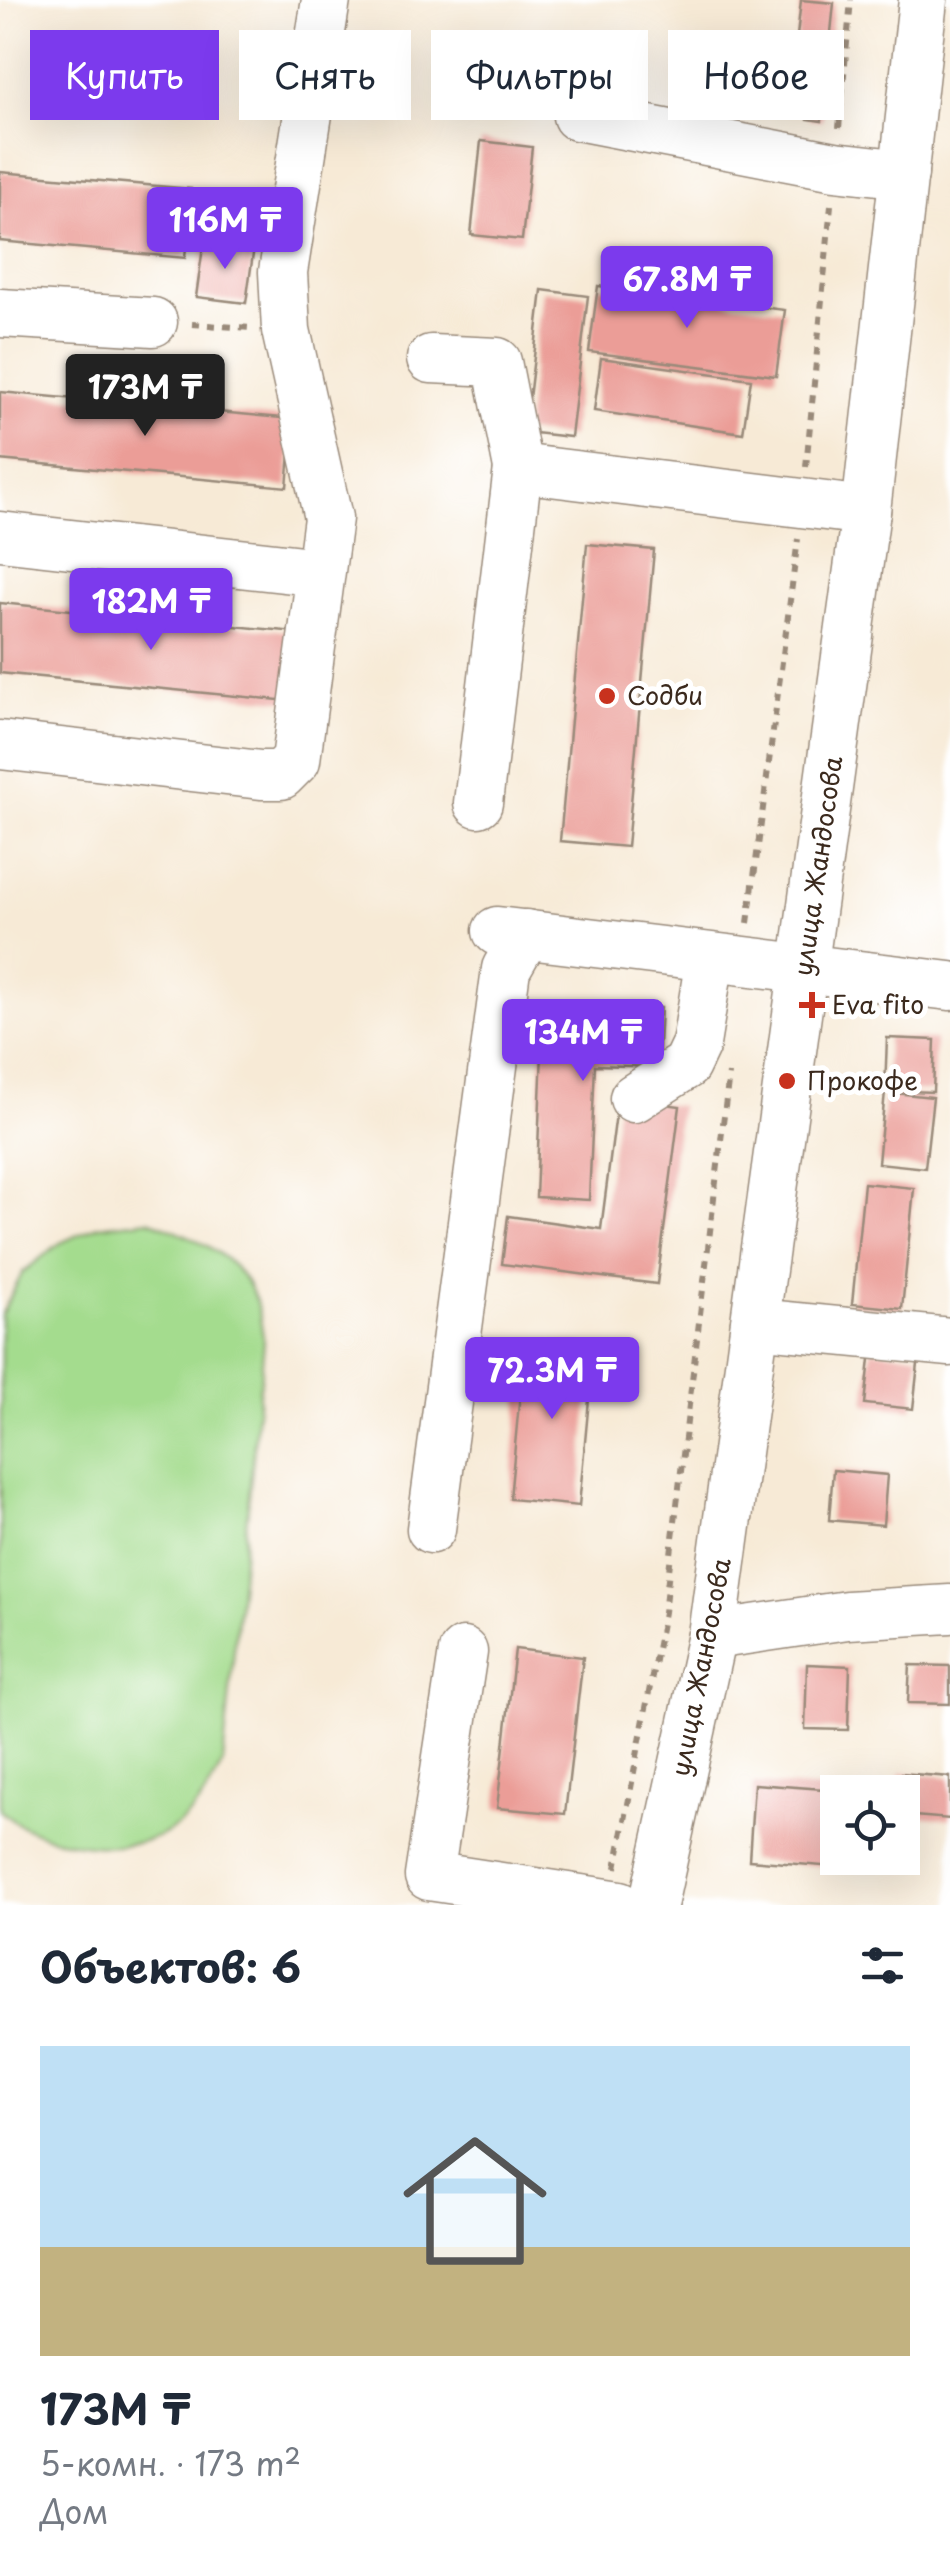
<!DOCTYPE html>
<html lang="ru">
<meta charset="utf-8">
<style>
:root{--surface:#fff;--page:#f6f6f7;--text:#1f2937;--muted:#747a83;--line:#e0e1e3;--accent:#7c3aed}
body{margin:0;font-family:"Playpen Sans",sans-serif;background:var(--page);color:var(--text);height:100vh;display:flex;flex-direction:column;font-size:38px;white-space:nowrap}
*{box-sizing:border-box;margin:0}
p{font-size:32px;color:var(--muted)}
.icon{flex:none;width:55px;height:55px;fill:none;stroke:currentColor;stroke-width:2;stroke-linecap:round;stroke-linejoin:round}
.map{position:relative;height:1905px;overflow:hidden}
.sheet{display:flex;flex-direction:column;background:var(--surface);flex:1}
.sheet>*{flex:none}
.banner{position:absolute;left:30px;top:30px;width:890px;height:90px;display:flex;gap:20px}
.buttons{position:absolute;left:820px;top:1775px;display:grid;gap:20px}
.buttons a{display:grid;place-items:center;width:100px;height:100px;border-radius:0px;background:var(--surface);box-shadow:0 10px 40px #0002;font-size:50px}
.price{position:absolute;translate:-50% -85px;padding:0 22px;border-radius:10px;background:var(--accent);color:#fff;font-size:32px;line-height:65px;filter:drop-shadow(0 2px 5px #0008)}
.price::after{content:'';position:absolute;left:50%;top:60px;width:30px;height:22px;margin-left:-15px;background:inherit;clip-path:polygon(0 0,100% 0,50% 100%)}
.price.selected{background:#222;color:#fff}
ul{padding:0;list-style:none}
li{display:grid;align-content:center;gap:20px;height:530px;padding:0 40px}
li+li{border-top:2px solid var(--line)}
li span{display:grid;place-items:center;height:310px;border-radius:0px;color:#555}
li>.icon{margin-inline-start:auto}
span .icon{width:180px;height:180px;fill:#fffc;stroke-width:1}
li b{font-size:42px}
h2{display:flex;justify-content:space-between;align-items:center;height:120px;padding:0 40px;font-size:42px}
.tag{padding:0 35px;border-radius:0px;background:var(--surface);box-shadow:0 10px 40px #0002;font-size:35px;line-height:90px}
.tag.selected{background:var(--accent);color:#fff}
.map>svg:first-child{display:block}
</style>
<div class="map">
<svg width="950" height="1905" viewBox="0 0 950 1905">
<rect width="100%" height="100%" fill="#fff"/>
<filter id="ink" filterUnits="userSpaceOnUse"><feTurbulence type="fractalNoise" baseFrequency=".01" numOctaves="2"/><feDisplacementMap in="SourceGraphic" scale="20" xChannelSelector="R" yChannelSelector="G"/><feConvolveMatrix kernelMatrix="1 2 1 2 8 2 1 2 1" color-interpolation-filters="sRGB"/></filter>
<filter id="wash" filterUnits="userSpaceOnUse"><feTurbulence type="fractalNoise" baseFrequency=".0048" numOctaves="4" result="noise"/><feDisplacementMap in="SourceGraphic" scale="40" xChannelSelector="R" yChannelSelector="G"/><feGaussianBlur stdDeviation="2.25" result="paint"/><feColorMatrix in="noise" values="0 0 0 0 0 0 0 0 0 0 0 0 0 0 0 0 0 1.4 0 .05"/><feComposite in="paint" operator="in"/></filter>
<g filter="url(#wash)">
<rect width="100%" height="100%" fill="#f7ead6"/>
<path fill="#a4dc8e" stroke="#708356" stroke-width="2.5" d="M 149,1220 C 191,1236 234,1252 254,1296 C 260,1309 261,1327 264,1342 L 223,1763 C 210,1788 199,1808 177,1826 C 134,1859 38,1848 0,1810 L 1,1315 L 23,1272 L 60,1243 L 98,1226 Z"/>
<g id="blocks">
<g fill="#eb9d97">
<path d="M 801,0 L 834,3 L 822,121 L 808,119 L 816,47 L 796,45 Z"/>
<path d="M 481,141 L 532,147 L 522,240 L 471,235 Z"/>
<path d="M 0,172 L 191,189 L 185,258 L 0,241 Z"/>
<path d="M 204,240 L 254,247 L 246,303 L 196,297 Z"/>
<path d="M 598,286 L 785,310 L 776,376 L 589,352 Z"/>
<path d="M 542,290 L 588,296 L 571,437 L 525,432 Z"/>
<path d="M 601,358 L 751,379 L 743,433 L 594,411 Z"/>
<path d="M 0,392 L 293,419 L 287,487 L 0,460 Z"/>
<path d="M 587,544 L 654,550 L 627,847 L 560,841 Z"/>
<path d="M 0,603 L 306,633 L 299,702 L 0,673 Z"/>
<path d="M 544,1003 L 661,1008 L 658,1067 L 595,1065 L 589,1200 L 536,1197 Z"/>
<path d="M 887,1038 L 935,1040 L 933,1092 L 885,1090 Z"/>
<path d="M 885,1092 L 933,1097 L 925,1168 L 878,1163 Z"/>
<path d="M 618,1098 L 680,1106 L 657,1284 L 502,1264 L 508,1216 L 601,1229 Z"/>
<path d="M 864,1183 L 914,1188 L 902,1309 L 852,1304 Z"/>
<path d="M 525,1339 L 594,1346 L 579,1506 L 510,1499 Z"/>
<path d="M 871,1350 L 919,1355 L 913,1409 L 865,1404 Z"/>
<path d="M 833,1470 L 887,1475 L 883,1525 L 829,1520 Z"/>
<path d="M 515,1649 L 583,1657 L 565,1814 L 497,1808 Z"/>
<path d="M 807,1664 L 850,1666 L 848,1730 L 805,1729 Z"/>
<path d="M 910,1665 L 950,1666 L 950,1704 L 908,1703 Z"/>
<path d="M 901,1773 L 950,1777 L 950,1819 L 902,1815 L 902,1792 L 899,1792 Z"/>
<path d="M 754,1784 L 838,1790 L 835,1867 L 749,1860 Z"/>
</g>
</g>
</g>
<g filter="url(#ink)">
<use href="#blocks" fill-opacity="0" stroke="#998a7a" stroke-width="2.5"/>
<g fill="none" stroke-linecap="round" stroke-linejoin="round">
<g stroke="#998a7a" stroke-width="51">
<g id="minor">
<path d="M 577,116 L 835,166 L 904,174"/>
<path d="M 0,313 L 153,322"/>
<path d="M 431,359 L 497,362 L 518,468 L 478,803"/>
<path d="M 518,468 L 866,511"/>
<path d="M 0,536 L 320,572"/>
<path d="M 0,745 L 261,775 L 281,775 L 296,760 L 328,518 L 286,330 L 283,272 L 326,0"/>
<path d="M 497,931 L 950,986"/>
<path d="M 634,1098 L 686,1065 L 696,1044 L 710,958"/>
<path d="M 755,1323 L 950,1342"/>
<path d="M 431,1529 L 506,969 L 526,934"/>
<path d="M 712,1635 L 847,1615 L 950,1609"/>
<path d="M 463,1652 L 429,1876 L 620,1905"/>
<path d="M 653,1905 L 712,1635 L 866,511 L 923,0"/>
</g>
</g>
<g stroke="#998a7a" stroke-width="6" stroke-dasharray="8 8" stroke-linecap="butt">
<path d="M 839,128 L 851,0"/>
<path d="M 192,324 L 250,328"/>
<path d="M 806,467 L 831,205"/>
<path d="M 748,923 L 798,539"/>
<path d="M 616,1868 L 664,1612 L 729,1074"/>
</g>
<use href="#minor" stroke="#fff" stroke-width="48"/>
</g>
</g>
<g fill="#c8321e" stroke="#fff" stroke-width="4">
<circle cx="607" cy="696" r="10"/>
<path d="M807 990h10v10h10v10h-10v10h-10v-10h-10v-10h10z"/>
<circle cx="787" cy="1081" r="10"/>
</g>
<g text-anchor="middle" stroke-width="10" stroke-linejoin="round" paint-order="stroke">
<g font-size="25" fill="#3b2a1e" stroke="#fff" text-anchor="start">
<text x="627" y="705">Содби</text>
<text x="832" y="1014">Eva fito</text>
<text x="807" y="1090">Прокофе</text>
</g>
<g font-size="25" fill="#3b2a1e" stroke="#fff">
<text transform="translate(818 866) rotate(-82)" y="9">улица Жандосова</text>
<text transform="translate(701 1667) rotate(-79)" y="9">улица Жандосова</text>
</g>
</g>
</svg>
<div class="buttons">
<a><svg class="icon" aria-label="locate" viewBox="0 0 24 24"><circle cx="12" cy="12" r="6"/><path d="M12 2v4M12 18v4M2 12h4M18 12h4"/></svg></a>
</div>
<b class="price" style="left:225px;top:272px">116M ₸</b>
<b class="price" style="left:687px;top:331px">67.8M ₸</b>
<b class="price selected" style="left:145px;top:439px">173M ₸</b>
<b class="price" style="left:151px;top:653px">182M ₸</b>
<b class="price" style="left:583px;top:1084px">134M ₸</b>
<b class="price" style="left:552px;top:1422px">72.3M ₸</b>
<div class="banner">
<a class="tag selected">Купить</a>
<a class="tag">Снять</a>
<a class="tag">Фильтры</a>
<a class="tag">Новое</a>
</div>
</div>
<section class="sheet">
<h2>Объектов: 6<svg class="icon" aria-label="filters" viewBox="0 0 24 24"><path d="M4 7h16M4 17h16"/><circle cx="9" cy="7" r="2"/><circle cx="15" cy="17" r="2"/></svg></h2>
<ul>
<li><span style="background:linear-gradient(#bfe0f5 65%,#c2b280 0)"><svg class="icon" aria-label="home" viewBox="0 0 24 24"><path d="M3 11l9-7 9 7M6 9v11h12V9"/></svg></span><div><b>173M ₸</b><p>5-комн. · 173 m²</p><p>Дом</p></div></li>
</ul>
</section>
